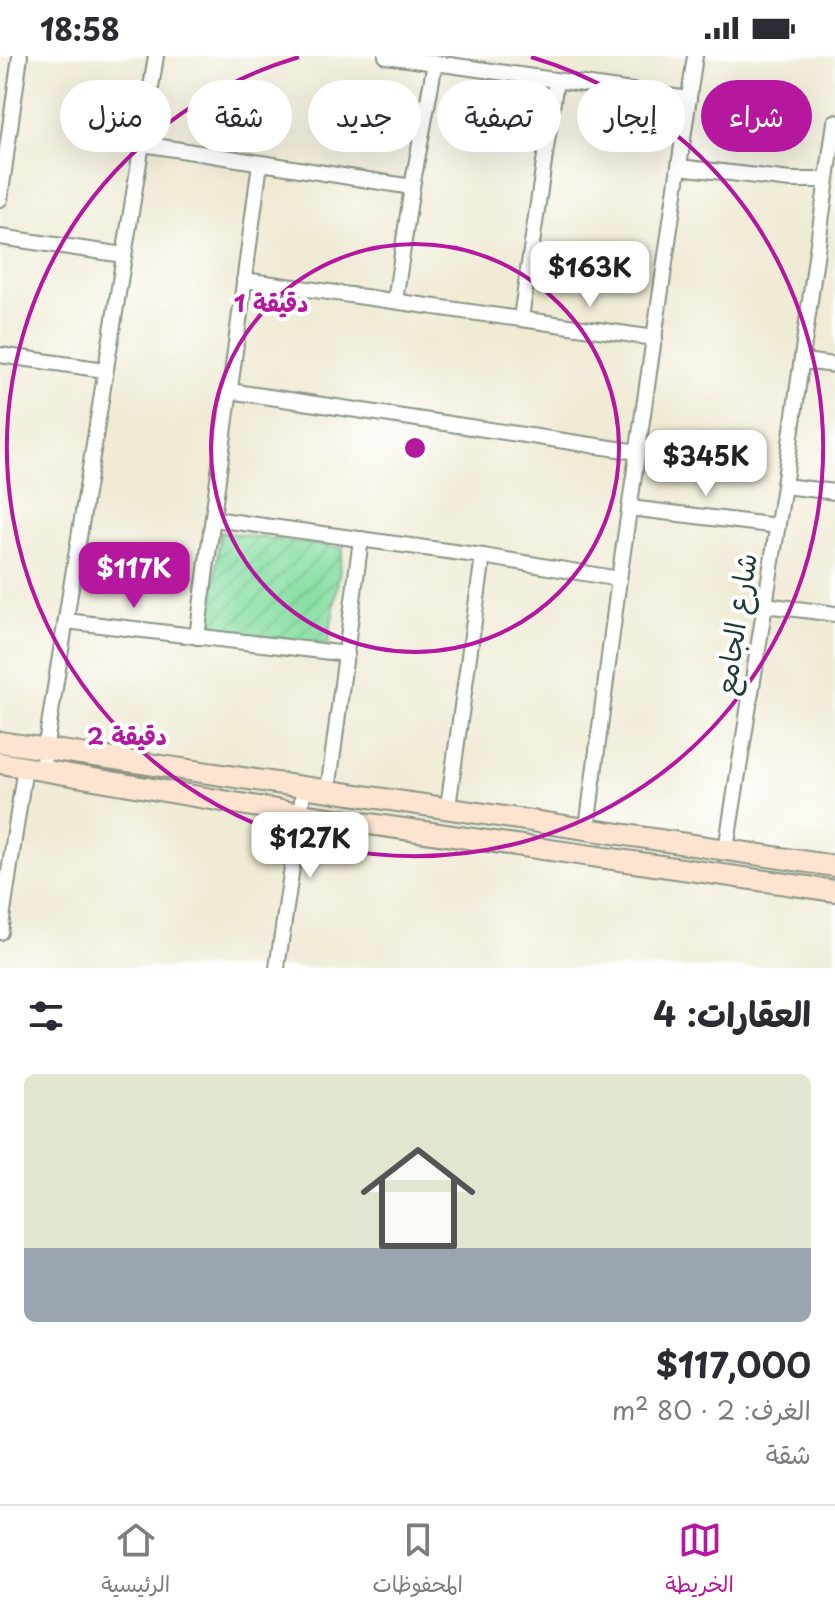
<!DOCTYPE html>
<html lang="ar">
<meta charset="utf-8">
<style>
:root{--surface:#fff;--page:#f7f7f7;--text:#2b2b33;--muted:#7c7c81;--line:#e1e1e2;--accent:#b5179e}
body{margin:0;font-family:"Playpen Sans","Playpen Sans Arabic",sans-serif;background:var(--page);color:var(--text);direction:rtl;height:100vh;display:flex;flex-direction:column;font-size:30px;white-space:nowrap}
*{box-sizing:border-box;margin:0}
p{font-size:26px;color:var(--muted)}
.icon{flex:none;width:44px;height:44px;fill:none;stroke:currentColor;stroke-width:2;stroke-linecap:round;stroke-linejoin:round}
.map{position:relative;height:912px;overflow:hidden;direction:ltr}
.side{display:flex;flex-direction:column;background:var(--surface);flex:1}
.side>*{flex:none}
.guide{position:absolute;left:24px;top:24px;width:788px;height:72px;direction:rtl;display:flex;gap:16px}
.price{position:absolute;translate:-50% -68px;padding:0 18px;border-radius:16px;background:#fff;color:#222;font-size:26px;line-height:52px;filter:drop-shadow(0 2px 4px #0008)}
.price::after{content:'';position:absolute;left:50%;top:48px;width:24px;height:18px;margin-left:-12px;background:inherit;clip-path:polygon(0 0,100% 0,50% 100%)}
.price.selected{background:var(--accent);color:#fff}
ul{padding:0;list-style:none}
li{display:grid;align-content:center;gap:16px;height:424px;padding:0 24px}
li+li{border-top:2px solid var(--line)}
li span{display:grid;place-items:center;height:248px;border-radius:12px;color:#555}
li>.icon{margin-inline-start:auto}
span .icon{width:144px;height:144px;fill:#fffc;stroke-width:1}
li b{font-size:34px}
h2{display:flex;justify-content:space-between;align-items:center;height:96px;padding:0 24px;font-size:34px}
.tag{padding:0 28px;border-radius:36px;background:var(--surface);box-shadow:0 8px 32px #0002;font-size:28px;line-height:72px}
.tag.selected{background:var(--accent);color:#fff}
.status{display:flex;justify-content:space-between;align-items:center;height:56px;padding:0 40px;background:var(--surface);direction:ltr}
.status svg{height:22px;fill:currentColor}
.menu{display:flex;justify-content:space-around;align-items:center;height:112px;border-top:2px solid var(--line);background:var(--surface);font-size:22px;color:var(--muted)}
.menu a{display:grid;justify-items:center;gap:4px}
.menu .selected{color:var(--accent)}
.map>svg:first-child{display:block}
</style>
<div class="status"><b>18:58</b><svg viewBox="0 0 49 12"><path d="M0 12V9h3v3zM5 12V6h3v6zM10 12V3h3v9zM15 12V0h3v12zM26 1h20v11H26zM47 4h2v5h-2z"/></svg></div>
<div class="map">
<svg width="835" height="912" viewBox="0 0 835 912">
<defs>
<pattern id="garden-furrows" width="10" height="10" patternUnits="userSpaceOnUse" patternTransform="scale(2)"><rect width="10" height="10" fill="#86dea2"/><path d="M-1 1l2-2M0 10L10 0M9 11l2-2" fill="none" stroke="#73bf8c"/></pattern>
</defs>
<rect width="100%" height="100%" fill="#fff"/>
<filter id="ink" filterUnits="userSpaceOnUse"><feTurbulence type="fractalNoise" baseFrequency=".0125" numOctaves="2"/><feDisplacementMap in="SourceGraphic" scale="16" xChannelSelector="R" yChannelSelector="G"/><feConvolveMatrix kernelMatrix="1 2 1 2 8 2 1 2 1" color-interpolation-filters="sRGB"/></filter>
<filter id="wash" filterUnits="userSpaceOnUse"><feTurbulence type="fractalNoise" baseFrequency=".006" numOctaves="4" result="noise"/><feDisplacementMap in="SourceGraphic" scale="32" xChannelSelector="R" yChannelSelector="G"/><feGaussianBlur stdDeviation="1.8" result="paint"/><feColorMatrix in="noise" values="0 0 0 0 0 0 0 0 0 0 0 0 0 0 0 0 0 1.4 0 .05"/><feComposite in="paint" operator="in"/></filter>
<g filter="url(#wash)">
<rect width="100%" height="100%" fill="#f0ebd5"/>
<path fill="url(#garden-furrows)" stroke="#528e6b" stroke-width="2" d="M 220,476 L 343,492 L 328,589 L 209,575 Z"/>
</g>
<g filter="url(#ink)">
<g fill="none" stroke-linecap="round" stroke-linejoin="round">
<g stroke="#889484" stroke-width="18">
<g id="street">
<path d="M 386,0 L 689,43"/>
<path d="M 143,88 L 412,131"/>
<path d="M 679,111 L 791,124 L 826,124"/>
<path d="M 0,143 L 20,0"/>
<path d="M 0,181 L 124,199"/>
<path d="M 244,224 L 655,282"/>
<path d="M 395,245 L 412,131 L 435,7"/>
<path d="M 521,262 L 556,25"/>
<path d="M 0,299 L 105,314"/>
<path d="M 803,305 L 835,309"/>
<path d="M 229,335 L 638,396"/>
<path d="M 784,430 L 835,436"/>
<path d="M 630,452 L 778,470"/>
<path d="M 214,463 L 483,500 L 619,523"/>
<path d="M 765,549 L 835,558"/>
<path d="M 66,565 L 347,598"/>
<path d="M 197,581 L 260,107"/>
<path d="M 42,713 L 156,0"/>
<path d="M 328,735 L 361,483"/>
<path d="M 448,751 L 483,500"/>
<path d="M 587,772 L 619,523 L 695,0"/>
<path d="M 726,793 L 784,430 L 835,66"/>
<path d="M 0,876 L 25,711"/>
<path d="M 277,912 L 304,731"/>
</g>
</g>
<g stroke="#889484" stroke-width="24">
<g id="secondary">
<path d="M 0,686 L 835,810"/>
<path d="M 0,707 L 300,758 L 835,835"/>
</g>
</g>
<use href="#street" stroke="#fff" stroke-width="14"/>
<use href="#secondary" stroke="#fde4d1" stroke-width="20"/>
</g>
</g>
<g fill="none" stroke="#b5179e" stroke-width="4">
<circle cx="415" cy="392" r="204"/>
<path d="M531 1A408 408 0 1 1 299 1"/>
</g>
<g text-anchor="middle" stroke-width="8" stroke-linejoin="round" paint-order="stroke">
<g font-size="28" fill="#1f3d34" stroke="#fff">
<text transform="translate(736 568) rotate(-81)" y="10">شارع الجامع</text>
</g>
</g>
<circle cx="415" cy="392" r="12" fill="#b5179e" stroke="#fff" stroke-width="4"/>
<g font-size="24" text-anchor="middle" font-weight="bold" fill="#b5179e" stroke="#fff" stroke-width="8" stroke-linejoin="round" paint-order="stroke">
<text x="271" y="256">1 دقيقة</text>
<text x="127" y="689">2 دقيقة</text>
</g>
</svg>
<b class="price" style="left:590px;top:253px">$163K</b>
<b class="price" style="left:706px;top:442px">$345K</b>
<b class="price selected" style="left:134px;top:554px">$117K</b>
<b class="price" style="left:310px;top:824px">$127K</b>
<div class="guide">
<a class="tag selected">شراء</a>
<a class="tag">إيجار</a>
<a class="tag">تصفية</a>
<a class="tag">جديد</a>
<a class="tag">شقة</a>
<a class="tag">منزل</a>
</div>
</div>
<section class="side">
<h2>العقارات: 4<svg class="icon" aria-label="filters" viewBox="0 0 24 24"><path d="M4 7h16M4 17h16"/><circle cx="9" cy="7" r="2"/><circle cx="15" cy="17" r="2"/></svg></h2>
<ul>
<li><span style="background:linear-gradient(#dfe7d0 70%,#9aa5b1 0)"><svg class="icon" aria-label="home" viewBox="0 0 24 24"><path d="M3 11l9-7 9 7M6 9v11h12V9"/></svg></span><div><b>$117,000</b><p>الغرف: 2 · 80 m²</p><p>شقة</p></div></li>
</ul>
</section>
<nav class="menu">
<a class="selected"><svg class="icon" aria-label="map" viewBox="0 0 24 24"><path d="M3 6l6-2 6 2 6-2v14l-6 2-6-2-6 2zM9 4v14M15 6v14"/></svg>الخريطة</a>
<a><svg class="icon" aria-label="saved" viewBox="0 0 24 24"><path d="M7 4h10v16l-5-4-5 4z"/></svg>المحفوظات</a>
<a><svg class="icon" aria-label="home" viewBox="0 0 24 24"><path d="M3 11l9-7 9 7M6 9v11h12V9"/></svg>الرئيسية</a>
</nav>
